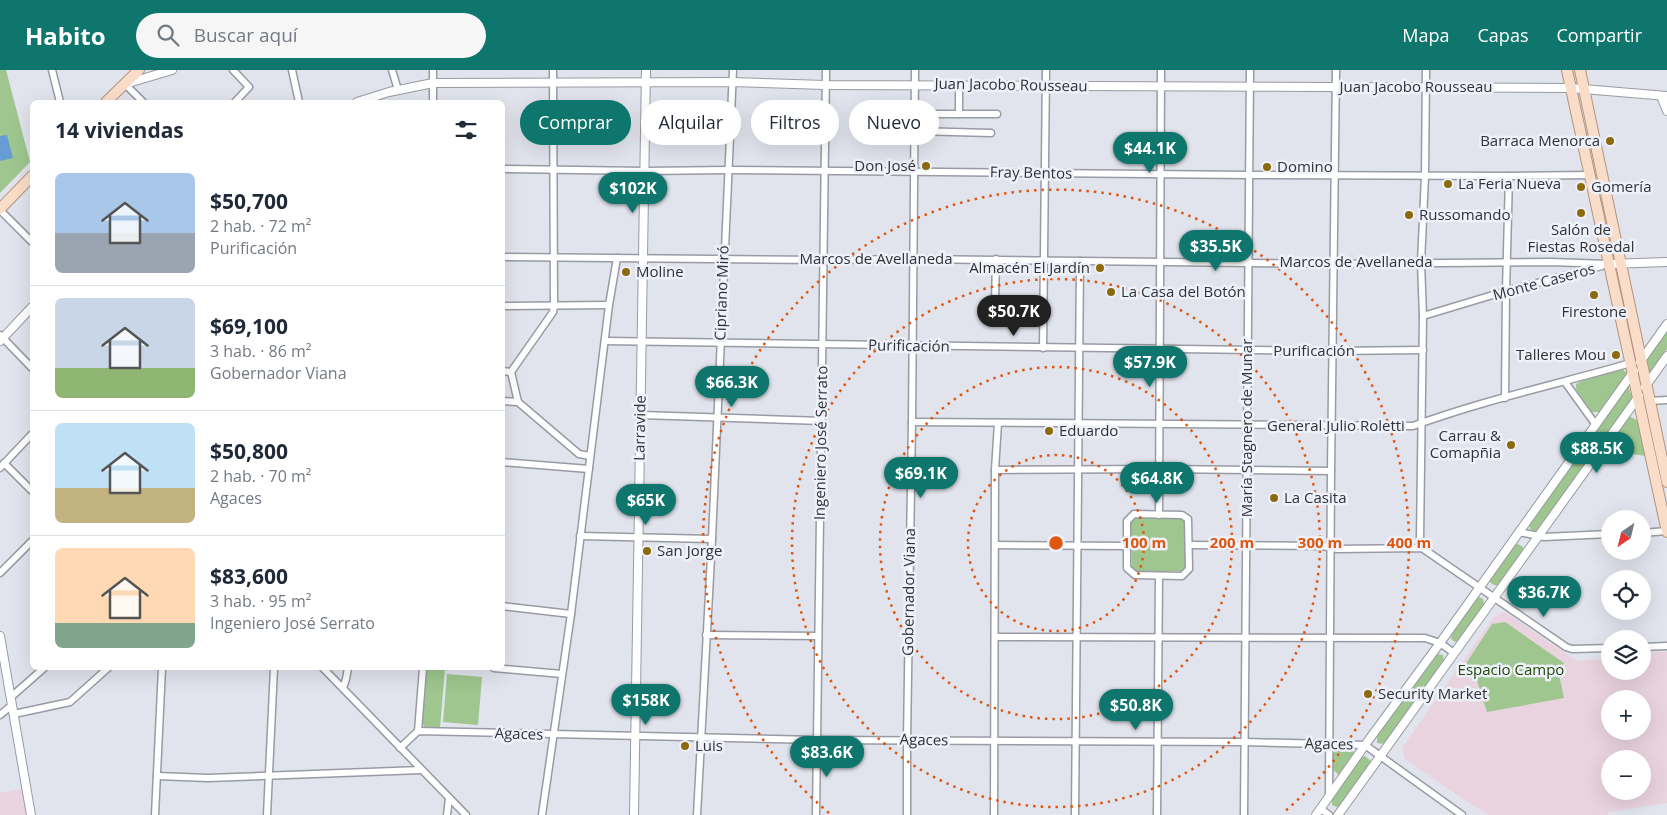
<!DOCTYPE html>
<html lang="es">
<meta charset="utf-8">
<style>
:root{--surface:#fff;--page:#f6f6f7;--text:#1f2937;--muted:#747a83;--line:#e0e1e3;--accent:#0f766e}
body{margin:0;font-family:"Open Sans",sans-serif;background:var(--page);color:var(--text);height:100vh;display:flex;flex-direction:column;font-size:19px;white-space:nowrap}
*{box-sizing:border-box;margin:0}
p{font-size:16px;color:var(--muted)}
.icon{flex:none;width:28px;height:28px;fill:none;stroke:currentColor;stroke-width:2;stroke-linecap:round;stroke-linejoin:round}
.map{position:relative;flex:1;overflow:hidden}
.panel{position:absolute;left:30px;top:30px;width:475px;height:570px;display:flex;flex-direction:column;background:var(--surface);border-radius:8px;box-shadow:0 5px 20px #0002}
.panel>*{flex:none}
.guide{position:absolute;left:520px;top:30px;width:475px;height:45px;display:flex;gap:10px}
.needle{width:32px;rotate:215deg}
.fabs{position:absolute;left:1601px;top:440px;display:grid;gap:10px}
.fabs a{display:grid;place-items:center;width:50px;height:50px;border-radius:50%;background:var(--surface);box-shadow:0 5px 20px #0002;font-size:25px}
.price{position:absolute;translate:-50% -42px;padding:0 11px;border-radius:18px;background:var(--accent);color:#fff;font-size:16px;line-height:32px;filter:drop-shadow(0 1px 2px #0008)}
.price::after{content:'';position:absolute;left:50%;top:30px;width:15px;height:11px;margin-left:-8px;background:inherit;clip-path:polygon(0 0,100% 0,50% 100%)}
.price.current{background:#222;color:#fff}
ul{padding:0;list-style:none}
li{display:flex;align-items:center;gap:15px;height:125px;padding:0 25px}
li+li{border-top:1px solid var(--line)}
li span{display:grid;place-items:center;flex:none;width:140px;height:100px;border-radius:8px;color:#555}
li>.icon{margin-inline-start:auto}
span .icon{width:60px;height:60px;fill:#fffc;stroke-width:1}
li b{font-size:21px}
h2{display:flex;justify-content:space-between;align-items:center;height:60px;padding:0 25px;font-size:21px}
.pill{padding:0 18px;border-radius:22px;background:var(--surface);box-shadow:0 5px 20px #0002;font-size:18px;line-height:45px}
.pill.current{background:var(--accent);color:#fff}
header{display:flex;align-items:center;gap:30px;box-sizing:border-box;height:70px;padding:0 25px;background:var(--accent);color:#fff}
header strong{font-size:24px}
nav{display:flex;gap:28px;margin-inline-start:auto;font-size:18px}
.search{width:350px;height:45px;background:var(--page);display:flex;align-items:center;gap:12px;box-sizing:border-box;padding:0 18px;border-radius:28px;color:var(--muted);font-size:19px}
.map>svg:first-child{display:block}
</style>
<header>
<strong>Habito</strong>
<div class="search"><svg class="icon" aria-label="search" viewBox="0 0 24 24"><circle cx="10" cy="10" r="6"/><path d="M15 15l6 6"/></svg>Buscar aquí</div>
<nav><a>Mapa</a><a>Capas</a><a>Compartir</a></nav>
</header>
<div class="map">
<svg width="1667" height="745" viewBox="0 0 1667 745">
<rect width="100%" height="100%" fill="#e1e4ed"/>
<g fill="#e9d3df" fill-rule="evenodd">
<path d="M 1505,542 L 1577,591 L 1605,589 L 1610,587 L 1610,601 L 1642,601 L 1643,582 L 1667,582 L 1667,733 L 1608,742 L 1608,745 L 1489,745 L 1469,733 L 1405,689 L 1402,678 L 1494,547 ZM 1610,629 L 1642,629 L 1642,661 L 1610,661 ZM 1610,689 L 1642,689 L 1642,721 L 1610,721 Z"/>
<path d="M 22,719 L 26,745 L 0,745 L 0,723 Z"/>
</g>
<g fill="#9ec68e">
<path d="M 0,0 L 6,0 L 30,92 L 0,123 Z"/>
<path d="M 1667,261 L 1667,279 L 1649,303 L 1647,288 Z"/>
<path d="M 1622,299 L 1626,302 L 1626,306 L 1599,342 L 1592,342 L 1576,319 L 1576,314 L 1582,311 Z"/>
<path d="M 1628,315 L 1632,328 L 1539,459 L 1535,461 L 1530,459 L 1529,454 Z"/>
<path d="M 1631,347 L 1638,351 L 1645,386 L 1605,379 L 1628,348 Z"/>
<path d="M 1136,447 L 1181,448 L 1185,450 L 1186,497 L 1183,501 L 1135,502 L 1132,500 L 1131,452 Z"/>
<path d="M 1518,474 L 1523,477 L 1523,481 L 1499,515 L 1494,515 L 1490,512 L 1491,507 L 1514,475 Z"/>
<path d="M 1479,527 L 1483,529 L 1484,534 L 1459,570 L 1455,572 L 1452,570 L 1450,564 L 1475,529 Z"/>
<path d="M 1505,552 L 1564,593 L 1558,600 L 1564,628 L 1487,642 L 1473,598 L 1465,595 L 1492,554 Z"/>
<path d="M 1438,584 L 1443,585 L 1444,591 L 1387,670 L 1384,674 L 1377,673 L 1377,666 Z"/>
<path d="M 430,598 L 445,598 L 440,658 L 426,658 L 421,652 L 426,601 Z"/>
<path d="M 447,604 L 482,607 L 478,655 L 443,652 Z"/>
<path d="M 1341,676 L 1347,676 L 1355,683 L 1341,705 L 1339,705 L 1332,699 L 1332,686 L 1336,679 Z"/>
<path d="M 1365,686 L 1372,692 L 1339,738 L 1332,735 L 1332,729 L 1362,687 Z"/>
</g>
<path fill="#679dd4" d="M 7,65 L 13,88 L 0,91 L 0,66 Z"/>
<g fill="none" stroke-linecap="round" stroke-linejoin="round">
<g stroke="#989ba4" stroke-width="9">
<g id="minor">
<path d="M 52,0 L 60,32"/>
<path d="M 233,0 L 249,17 L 235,32"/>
<path d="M 292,0 L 299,32"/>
<path d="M 392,0 L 398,20"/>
<path d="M 553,0 L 554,237 L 553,242 L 511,302 L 518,332 L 579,384 L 590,386"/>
<path d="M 125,14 L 143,32"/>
<path d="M 959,15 L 959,44"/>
<path d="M 433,32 L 433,0"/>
<path d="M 915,44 L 997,44"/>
<path d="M 915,61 L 991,63"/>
<path d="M 502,99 L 645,101 L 728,100 L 1249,105 L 1509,106 L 1590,105"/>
<path d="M 0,140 L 32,172"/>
<path d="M 502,187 L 824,190 L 912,189 L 1333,194 L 1550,192 L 1609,194"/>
<path d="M 995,234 L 996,189"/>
<path d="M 502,236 L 609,235"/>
<path d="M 1423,246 L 1506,221 L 1602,196"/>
<path d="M 0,265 L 32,298"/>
<path d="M 605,271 L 1332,281 L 1423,280"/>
<path d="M 1043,278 L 1046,0"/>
<path d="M 502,301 L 511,302"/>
<path d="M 1565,312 L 1596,355"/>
<path d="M 1505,328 L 1506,221 L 1509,106"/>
<path d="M 502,331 L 518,332"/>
<path d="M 1650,331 L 1667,330"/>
<path d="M 641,345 L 822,351"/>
<path d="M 912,352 L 1413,356 C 1484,330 1558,314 1631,293"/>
<path d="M 502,392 L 589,399"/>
<path d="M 4,393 L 32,421"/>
<path d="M 0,398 L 32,364"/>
<path d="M 995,400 L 1160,399 L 1331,401"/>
<path d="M 1134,444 L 1182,445 L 1188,449 L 1189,499 L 1182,506 L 1135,505 L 1127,498 L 1127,451 Z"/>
<path d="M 1159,445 L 1161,0"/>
<path d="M 1519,462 L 1544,467 L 1610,464"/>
<path d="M 1642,463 L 1667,461"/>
<path d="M 580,466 L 712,469"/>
<path d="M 995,475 L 1127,476"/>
<path d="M 1189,475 L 1323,476 L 1337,479 L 1422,478 L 1566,577 L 1572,579 L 1610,578"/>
<path d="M 1422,478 L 1420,469 L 1423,246 L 1421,193 L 1425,106 L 1426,0"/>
<path d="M 0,503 L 32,471"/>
<path d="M 502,536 L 571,544"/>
<path d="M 706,565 L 817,566"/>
<path d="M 995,567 L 1425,568 L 1440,573 L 1454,583"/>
<path d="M 1642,577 L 1667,576"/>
<path d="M 323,598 L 466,745"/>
<path d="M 494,598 L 562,604"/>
<path d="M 343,618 L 346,609 L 348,598"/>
<path d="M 11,627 L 44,598"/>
<path d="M 14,644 L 70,632 L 108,598"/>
<path d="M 0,645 L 12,635"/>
<path d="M 418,661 L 423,598"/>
<path d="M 400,678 L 418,661 L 816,670 L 1245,672 L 1365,675 L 1462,745"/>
<path d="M 157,706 L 208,708 L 421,700"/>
<path d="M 1329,727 L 1331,401 L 1336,0"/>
<path d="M 1321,739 L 1329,745"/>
<path d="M 155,745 L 162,598"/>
<path d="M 267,745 L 274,598"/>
<path d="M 447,745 L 449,728"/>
<path d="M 542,745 L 571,544 L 609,235 L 617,188"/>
<path d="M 697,745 L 712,469 L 733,0"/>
<path d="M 816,745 L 826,0"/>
<path d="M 907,745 L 907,670 L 912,352 L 915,0"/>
<path d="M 994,745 L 995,400 L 998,353"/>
<path d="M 1075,745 L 1080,191"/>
<path d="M 1157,745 L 1159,506"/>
<path d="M 1244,745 L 1250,0"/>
</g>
</g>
<g stroke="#989ba4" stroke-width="10">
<g id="tertiary">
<path d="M 125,14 L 172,0"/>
<path d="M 1661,26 L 1667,41"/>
<path d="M 357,32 L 389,22 L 433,13 L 732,12 L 825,15 L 1571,18 L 1667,26"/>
<path d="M 1609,194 L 1667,192"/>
<path d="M 0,271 L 32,237"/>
<path d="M 1640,292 L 1667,254"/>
<path d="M 1645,317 L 1667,286"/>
<path d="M 0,566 L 31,745"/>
<path d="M 634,745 L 646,0"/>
<path d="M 1316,745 L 1365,675 L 1440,573 L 1634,301"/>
<path d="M 1338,745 L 1639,326"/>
</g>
</g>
<g stroke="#b2937e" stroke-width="12">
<g id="primary">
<path d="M 1567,0 L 1667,462"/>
<path d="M 1580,0 L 1667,412"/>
<path d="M 106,32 L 139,0"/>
<path d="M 0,139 L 32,106"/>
</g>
</g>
<use href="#minor" stroke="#fff" stroke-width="6"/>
<use href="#tertiary" stroke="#fff" stroke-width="8"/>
<use href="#primary" stroke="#faddc8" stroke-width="10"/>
</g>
<g fill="none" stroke="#df570e" stroke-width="2.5" stroke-dasharray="2.5 5">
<circle cx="1056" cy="473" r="88"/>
<circle cx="1056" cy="473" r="176"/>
<circle cx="1056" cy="473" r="264"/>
<path d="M829 743A353 353 0 1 1 1283 743"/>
</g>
<g fill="#8c6a0b" stroke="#eef1fa" stroke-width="2">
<circle cx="1610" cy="71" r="5"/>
<circle cx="926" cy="96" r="5"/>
<circle cx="1267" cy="97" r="5"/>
<circle cx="1448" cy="114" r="5"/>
<circle cx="1581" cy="117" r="5"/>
<circle cx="1581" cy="143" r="5"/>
<circle cx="1409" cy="145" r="5"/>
<circle cx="1100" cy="198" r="5"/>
<circle cx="626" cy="202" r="5"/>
<circle cx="1111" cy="222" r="5"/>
<circle cx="1594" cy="225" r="5"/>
<circle cx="1616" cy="285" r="5"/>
<circle cx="1049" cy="361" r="5"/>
<circle cx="1511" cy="375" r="5"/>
<circle cx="1274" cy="428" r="5"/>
<circle cx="647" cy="481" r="5"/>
<circle cx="1368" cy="624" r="5"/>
<circle cx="685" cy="676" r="5"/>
</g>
<g text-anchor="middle" stroke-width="5" stroke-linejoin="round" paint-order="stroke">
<g font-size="15" fill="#313236" stroke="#eef1fa">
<text transform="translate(1011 15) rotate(1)" y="5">Juan Jacobo Rousseau</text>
<text x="1416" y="22">Juan Jacobo Rousseau</text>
<text transform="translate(1031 103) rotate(1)" y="5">Fray Bentos</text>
<text x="876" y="194">Marcos de Avellaneda</text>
<text x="1356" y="197">Marcos de Avellaneda</text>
<text transform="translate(1544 212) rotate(-15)" y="5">Monte Caseros</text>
<text transform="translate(722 223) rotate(-88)" y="5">Cipriano Miró</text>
<text transform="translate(909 276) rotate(1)" y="5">Purificación</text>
<text x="1314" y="286">Purificación</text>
<text x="1336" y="361">General Julio Roletti</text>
<text transform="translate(640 358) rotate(-89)" y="5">Larravide</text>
<text transform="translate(1247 358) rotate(-90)" y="5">María Stagnero de Munar</text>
<text transform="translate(821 373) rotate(-89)" y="5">Ingeniero José Serrato</text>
<text transform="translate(909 522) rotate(-89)" y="5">Gobernador Viana</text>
<text transform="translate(519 664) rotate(2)" y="5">Agaces</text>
<text transform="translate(924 670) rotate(1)" y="5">Agaces</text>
<text transform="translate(1329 674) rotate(1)" y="5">Agaces</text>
</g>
<g font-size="15" fill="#313236" stroke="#eef1fa" text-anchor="start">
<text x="1600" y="76" text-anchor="end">Barraca Menorca</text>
<text x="916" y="101" text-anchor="end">Don José</text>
<text x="1277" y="102">Domino</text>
<text x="1458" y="119">La Feria Nueva</text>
<text x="1591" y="122">Gomería</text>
<text x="1419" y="150">Russomando</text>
<text x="1581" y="165" text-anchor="middle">Salón de<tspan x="1581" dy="17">Fiestas Rosedal</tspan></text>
<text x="1090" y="203" text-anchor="end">Almacén El Jardín</text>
<text x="636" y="207">Moline</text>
<text x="1121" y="227">La Casa del Botón</text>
<text x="1594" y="247" text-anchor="middle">Firestone</text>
<text x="1606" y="290" text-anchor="end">Talleres Mou</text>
<text x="1059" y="366">Eduardo</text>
<text x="1501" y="371" text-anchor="end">Carrau &amp;<tspan x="1501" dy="17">Comapñia</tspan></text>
<text x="1284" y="433">La Casita</text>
<text x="657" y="486">San Jorge</text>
<text x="1378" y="629">Security Market</text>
<text x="695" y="681">Luis</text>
</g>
<g font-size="15" fill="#214b08" stroke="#eef1fa">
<text x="1511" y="605">Espacio Campo</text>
</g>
</g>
<circle cx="1056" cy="473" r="8" fill="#df570e" stroke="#eef1fa" stroke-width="2.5"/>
<g font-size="15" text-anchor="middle" font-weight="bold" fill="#df570e" stroke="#eef1fa" stroke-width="5" stroke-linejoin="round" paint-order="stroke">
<text x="1144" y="478">100 m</text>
<text x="1232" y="478">200 m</text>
<text x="1320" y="478">300 m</text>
<text x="1409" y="478">400 m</text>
</g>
</svg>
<div class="fabs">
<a><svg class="needle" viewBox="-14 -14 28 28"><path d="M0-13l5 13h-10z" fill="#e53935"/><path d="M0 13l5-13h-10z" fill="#747a83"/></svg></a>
<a><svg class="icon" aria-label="locate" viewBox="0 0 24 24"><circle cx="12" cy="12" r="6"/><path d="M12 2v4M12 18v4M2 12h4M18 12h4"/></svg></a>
<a><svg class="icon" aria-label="layers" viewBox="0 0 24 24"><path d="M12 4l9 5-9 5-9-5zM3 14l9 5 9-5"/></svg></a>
<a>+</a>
<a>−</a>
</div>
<b class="price" style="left:1150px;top:104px">$44.1K</b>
<b class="price" style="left:633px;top:144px">$102K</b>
<b class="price" style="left:1216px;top:202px">$35.5K</b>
<b class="price current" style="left:1014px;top:267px">$50.7K</b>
<b class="price" style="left:1150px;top:318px">$57.9K</b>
<b class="price" style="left:732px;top:338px">$66.3K</b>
<b class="price" style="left:1597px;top:404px">$88.5K</b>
<b class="price" style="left:921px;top:429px">$69.1K</b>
<b class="price" style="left:1157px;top:434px">$64.8K</b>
<b class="price" style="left:646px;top:456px">$65K</b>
<b class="price" style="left:1544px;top:548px">$36.7K</b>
<b class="price" style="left:646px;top:656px">$158K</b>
<b class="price" style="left:1136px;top:661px">$50.8K</b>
<b class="price" style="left:827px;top:708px">$83.6K</b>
<div class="guide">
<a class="pill current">Comprar</a>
<a class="pill">Alquilar</a>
<a class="pill">Filtros</a>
<a class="pill">Nuevo</a>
</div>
<section class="panel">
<h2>14 viviendas<svg class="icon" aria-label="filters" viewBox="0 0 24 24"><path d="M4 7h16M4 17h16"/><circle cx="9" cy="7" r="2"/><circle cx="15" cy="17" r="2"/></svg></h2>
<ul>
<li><span style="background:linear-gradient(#a9c7e8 60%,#9aa5b1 0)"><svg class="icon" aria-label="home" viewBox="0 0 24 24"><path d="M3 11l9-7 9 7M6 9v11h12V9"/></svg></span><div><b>$50,700</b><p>2 hab. · 72 m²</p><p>Purificación</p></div></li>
<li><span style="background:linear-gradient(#c9d6e8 70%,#8fb573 0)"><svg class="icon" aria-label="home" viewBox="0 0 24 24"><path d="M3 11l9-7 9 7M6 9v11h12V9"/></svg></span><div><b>$69,100</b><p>3 hab. · 86 m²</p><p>Gobernador Viana</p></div></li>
<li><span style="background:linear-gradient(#bfe0f5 65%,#c2b280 0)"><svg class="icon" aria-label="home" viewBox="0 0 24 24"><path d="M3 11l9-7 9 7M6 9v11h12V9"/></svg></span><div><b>$50,800</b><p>2 hab. · 70 m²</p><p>Agaces</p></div></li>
<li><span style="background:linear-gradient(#ffd9b3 75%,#7fa58c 0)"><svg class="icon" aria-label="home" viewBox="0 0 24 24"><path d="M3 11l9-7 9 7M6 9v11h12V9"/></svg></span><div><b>$83,600</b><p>3 hab. · 95 m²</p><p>Ingeniero José Serrato</p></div></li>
</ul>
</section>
</div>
